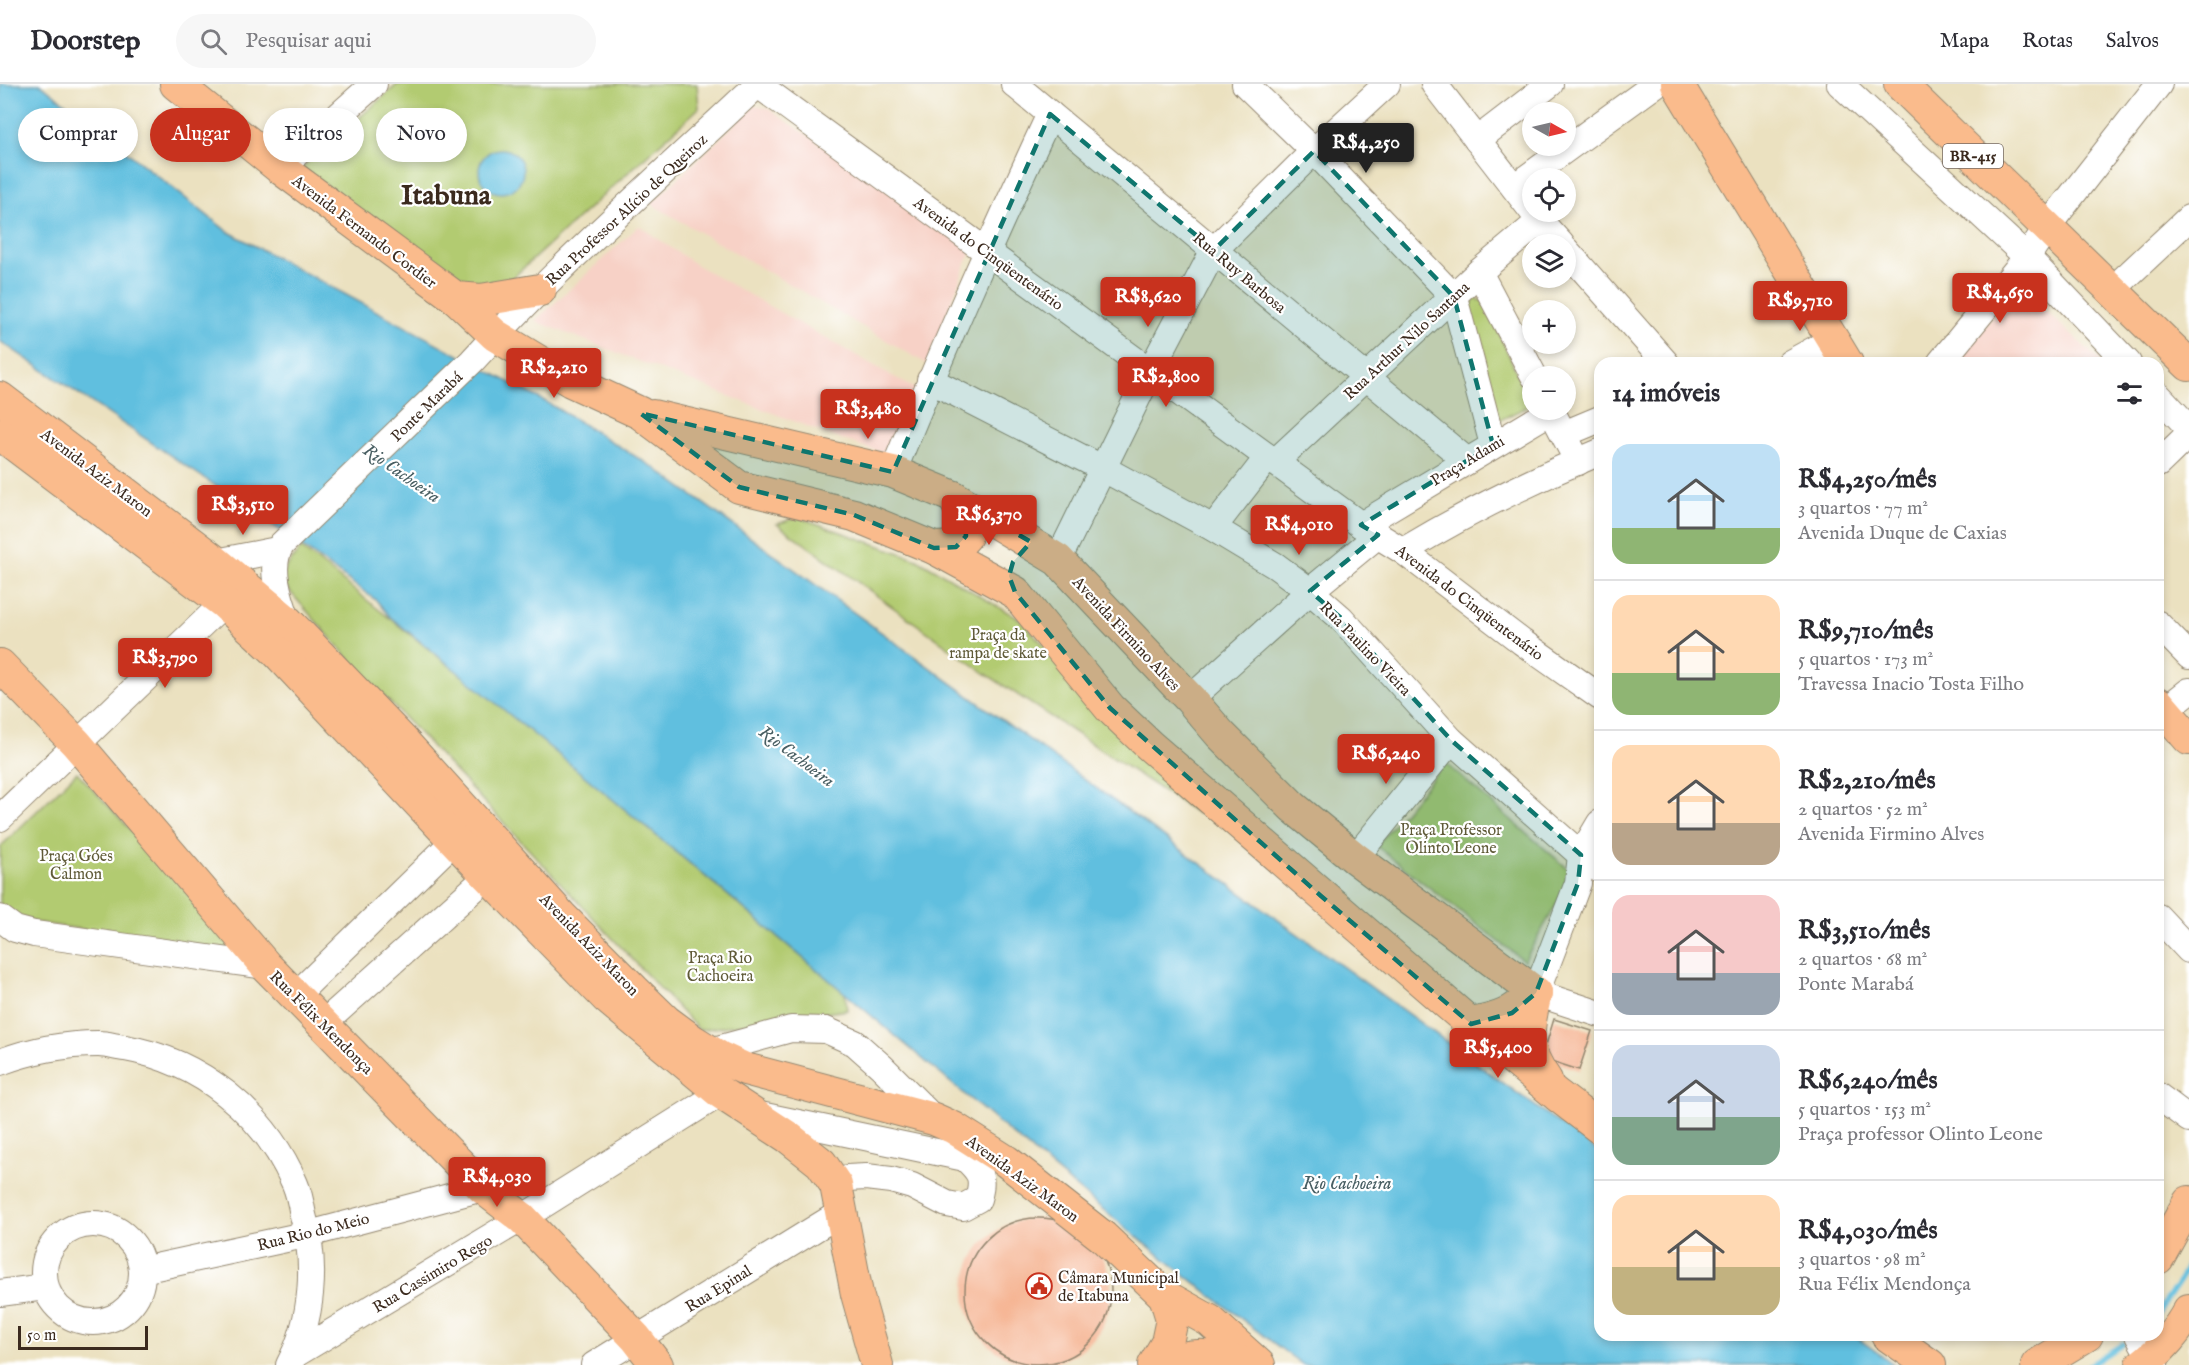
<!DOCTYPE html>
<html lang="pt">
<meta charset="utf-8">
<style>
:root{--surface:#fff;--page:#f7f7f7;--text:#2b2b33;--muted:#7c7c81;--line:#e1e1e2;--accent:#c8321e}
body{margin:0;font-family:"IM FELL English",serif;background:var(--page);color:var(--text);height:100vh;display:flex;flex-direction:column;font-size:22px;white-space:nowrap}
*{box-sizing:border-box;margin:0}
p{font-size:20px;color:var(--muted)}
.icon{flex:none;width:33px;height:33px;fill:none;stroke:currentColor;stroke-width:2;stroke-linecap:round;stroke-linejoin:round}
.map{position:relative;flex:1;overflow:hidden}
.details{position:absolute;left:1594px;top:273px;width:570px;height:984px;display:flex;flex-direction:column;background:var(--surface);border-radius:18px;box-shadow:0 3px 9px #0003}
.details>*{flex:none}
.hud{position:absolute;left:18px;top:24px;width:570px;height:54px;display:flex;gap:12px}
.needle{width:39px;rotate:98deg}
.fabs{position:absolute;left:1522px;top:18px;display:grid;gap:12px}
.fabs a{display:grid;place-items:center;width:54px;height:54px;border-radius:50%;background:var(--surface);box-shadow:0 3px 9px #0003;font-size:30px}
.scale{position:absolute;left:18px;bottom:15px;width:130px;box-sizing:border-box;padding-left:6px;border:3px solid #3b2a1e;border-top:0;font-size:16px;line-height:21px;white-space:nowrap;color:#3b2a1e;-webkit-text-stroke:4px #fff;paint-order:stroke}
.price{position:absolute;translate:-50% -51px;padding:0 14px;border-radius:6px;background:var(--accent);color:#fff;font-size:20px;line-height:39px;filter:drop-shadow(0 2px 3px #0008)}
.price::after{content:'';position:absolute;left:50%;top:36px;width:18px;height:14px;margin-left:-9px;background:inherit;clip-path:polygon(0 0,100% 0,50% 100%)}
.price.active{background:#222;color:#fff}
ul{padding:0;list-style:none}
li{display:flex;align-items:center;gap:18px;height:150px;padding:0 18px}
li+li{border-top:2px solid var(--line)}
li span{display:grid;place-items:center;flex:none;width:168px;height:120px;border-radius:18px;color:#555}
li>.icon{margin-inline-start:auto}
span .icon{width:72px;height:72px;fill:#fffc;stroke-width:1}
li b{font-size:26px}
h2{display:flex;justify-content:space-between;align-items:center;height:72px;padding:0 18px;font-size:26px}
.pill{padding:0 21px;border-radius:27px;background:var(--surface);box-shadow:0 3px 9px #0003;font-size:21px;line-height:54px}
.pill.active{background:var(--accent);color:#fff}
header{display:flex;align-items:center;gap:36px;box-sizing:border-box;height:84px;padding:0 30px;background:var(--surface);border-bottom:2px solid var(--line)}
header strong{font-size:28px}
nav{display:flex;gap:33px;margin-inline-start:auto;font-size:21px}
.search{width:420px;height:54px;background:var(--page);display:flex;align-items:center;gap:15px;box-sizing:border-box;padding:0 21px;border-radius:33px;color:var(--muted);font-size:22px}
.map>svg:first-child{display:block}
</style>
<header>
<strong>Doorstep</strong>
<div class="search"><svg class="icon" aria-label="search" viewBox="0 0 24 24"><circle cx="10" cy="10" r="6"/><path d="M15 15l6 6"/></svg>Pesquisar aqui</div>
<nav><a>Mapa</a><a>Rotas</a><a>Salvos</a></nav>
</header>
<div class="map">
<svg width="2189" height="1281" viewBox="0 0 2189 1281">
<rect width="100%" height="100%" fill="#fff"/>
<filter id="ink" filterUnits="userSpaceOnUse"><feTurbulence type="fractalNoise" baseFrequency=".0167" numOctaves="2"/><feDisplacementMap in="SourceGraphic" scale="12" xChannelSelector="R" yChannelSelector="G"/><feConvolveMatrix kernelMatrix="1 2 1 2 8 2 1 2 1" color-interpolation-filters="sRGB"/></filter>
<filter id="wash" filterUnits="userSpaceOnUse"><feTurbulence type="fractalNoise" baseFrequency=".008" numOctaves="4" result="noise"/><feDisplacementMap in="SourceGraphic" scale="24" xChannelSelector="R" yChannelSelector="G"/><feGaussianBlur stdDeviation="1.35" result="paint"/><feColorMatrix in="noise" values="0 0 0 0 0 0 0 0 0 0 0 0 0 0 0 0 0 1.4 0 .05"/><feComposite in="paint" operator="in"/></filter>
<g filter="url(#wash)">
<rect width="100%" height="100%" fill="#ebe1c0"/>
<g fill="#f7d1c6">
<path d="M 754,22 L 767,24 L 973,162 L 927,280 L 651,120 Z"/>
<path d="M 639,142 L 695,180 L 917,306 L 883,369 L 837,354 L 535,237 Z"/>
<path d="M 2018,201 L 2102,279 L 1956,279 Z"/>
</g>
<g fill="#b2cb71" stroke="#767a48" stroke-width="1.5">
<path d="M 398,0 L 697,0 L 699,24 L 509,197 L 467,205 L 299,86 Z"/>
<path d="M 1475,214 L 1485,218 L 1531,321 L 1494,339 L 1469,224 Z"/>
<path d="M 798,433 L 917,475 L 1021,536 L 1198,730 L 986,590 L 777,440 Z"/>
<path d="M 301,464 L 518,636 L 845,909 L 847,926 L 699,946 L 350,576 L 278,494 Z"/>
<path d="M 1445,679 L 1574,790 L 1524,877 L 1376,762 Z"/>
<path d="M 77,688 L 245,870 L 0,833 L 0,763 Z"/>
</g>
<g fill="#61bfdf" stroke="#4e747e" stroke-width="1.5">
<path d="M 0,0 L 41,0 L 227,147 L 548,319 L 653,383 L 1600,1069 L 1600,1251 L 1853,1251 L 1895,1281 L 1303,1281 C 1145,1165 996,1037 847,911 C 695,783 543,657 389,532 L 377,517 L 256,429 L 0,257 Z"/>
<circle cx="501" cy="87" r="22"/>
</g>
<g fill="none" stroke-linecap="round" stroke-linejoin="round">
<g stroke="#61bfdf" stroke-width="5">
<path d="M 2158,1229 L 2181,1195 L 2189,1177"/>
<path d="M 2089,1281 L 2123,1260"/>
</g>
</g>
<g id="blocks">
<g fill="#f5b391">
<path d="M 1554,935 L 1592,947 L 1579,986 L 1542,974 Z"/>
<circle cx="1038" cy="1207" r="73"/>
</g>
</g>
</g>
<g filter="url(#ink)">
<use href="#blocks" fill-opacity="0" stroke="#93866f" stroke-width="1.5"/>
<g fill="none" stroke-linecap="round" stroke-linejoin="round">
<g stroke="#93866f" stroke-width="28">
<g id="minor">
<path d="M 757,0 L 1361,441 L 1403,467 L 1522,558 L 1600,613"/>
<path d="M 1014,0 L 1466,376"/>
<path d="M 1245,0 L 1314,67 L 1454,213 L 1493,361"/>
<path d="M 1434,0 L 1540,137 L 1561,160"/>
<path d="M 1840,0 L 2027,173 L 2128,279"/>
<path d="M 1477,56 L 1550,0"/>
<path d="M 280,84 L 374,0"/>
<path d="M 1514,103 L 1656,0"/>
<path d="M 1566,166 L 1666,279"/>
<path d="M 1479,188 L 1534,292"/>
<path d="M 2111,207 L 2189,134"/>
<path d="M 1790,279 L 1832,256"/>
<path d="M 1940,279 L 2027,173 L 2047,143 L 2159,0"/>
<path d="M 930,296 L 1104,385 L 1213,444 L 1276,482 L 1310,507 L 1341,534 L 1451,656 L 1581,771 L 1600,786"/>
<path d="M 2158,311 L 2189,344"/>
<path d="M 1551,326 L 1578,378"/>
<path d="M 1564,350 L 1600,335"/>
<path d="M 1275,378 L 1479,188 L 1540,137"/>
<path d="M 2158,380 L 2189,350"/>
<path d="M 893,388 C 942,267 995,148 1050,30"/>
<path d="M 1361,441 L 1551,327"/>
<path d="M 1213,444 L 1268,373"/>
<path d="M 1403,467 C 1466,429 1532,396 1600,368"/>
<path d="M 1058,476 L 1151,286 L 1214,166 L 1314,67 L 1387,0"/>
<path d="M 216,478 L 277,466"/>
<path d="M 288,538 C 280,516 267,481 282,460 L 472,277 C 561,179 662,91 758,0"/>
<path d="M 2158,540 L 2189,572"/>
<path d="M 1190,615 L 1310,507 L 1378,451"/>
<path d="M 2165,626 L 2189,607"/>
<path d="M 0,734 L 224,519"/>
<path d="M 1600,739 L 1581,771 L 1578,799 L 1536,909 L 1600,930"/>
<path d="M 1355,774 L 1451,656"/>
<path d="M 2158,833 L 2189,866"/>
<path d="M 0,834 L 15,845 L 34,850 L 266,882"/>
<path d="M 296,911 L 454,757"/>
<path d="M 324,939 L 488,792"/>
<path d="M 710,967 L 791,945 L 826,946 L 855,959 L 882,983 L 934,1035"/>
<path d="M 0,978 C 32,966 64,960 98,960 C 107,960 116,963 125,964 C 200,977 265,1029 295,1100 C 299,1109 301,1120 303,1131 C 317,1179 313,1236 289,1281"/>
<path d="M 2158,1012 L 2189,1035"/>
<path d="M 760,1031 L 965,1074 C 981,1089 984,1094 978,1115 L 963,1123 L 947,1120 L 912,1102 L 891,1096 L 866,1093 L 847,1094 L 836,1101"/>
<circle cx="93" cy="1189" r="49"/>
<path d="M 142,1186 L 309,1150 L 483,1104"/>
<path d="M 0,1209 L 45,1203"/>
<path d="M 2138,1251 L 2155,1281"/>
<path d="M 294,1271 L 522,1134 L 721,1009"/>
<path d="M 594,1281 L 842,1128"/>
</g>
</g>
<g stroke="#93866f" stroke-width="34">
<g id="major">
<path d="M 176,0 L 280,84 L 456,214 L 495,251 L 571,297 L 640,329 L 739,403 L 854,431 L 934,464 L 1015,508 L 1110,624 L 1149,661 L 1471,940 L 1557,1011 L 1600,1044"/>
<path d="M 1677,0 L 1847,279"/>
<path d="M 1900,0 L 2189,281"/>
<path d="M 456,214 L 481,216 L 540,206"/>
<path d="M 0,314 L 216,478 L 288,538 L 401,655 L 561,832 L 634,906 L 666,937 L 693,957 L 719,973 L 745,985 L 934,1035 L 954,1044 L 1006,1077 L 1103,1153 L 1165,1212 L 1210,1237 L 1259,1281"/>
<path d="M 653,332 L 893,388 L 954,413 L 1058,476 L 1190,615 L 1220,650 L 1293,723 L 1355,774 L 1536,909"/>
<path d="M 0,350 L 224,519 L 276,567 L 488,792 L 607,914 L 721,1009 L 788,1053 L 821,1079 L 836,1101 L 857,1210 L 877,1281"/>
<path d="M 934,464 L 956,463 L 966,452 L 965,436 L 954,413"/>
<path d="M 0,581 L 76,659 L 266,882 L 483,1104 L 522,1134 L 636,1254 L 657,1281"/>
<path d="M 2158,619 L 2189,655"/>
<path d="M 1536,909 C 1527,946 1522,963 1546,996"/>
<path d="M 1471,940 C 1504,934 1510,930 1536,909"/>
<path d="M 2158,1174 L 2189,1118"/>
<path d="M 1887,1251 L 1930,1281"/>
<path d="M 1154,1281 L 1167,1259 L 1172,1235 L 1165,1212"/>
<path d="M 1159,1281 C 1197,1266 1215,1272 1253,1281"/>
<path d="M 2037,1281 L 2087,1251"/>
<path d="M 2142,1281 C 2160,1267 2179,1246 2189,1226"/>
</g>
</g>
<use href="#minor" stroke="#fff" stroke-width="26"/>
<use href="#major" stroke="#fabb8c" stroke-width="32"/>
</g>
</g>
<path fill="#0f766e" fill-opacity="0.2" stroke="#0f766e" stroke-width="4.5" stroke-dasharray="12 8" stroke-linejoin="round" d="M 1050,30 L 1214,166 L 1314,67 L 1454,213 L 1493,361 L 1361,441 L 1378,451 L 1310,507 L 1341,534 L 1451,656 L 1581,771 L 1578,799 L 1536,909 L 1512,929 L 1471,940 L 1321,812 L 1110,624 L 1015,508 L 1009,492 L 1013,478 L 1031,458 L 964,419 L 966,452 L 956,463 L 934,464 L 854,431 L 739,403 L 640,329 L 893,388 Z"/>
<defs>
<g id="civic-ring" transform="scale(1.35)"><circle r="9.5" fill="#fff" stroke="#c8321e" stroke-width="1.5"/><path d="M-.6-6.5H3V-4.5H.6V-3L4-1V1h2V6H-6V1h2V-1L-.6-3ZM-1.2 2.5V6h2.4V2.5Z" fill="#c8321e"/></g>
</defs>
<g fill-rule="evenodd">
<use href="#civic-ring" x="1039" y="1202"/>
</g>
<g text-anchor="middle" stroke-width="4.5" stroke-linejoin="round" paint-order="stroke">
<rect fill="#fff" stroke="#766a62" stroke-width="1.5" x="1943" y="60" width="60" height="24" rx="4.5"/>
<g font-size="15" font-weight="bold" fill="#3b2a1e">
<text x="1973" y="77">BR-415</text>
</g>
<g font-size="16" fill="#3b2a1e" stroke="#fff">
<text transform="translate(626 125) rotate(-43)" y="6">Rua Professor Alício de Queiroz</text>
<text transform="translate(365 147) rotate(37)" y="6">Avenida Fernando Cordier</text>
<text transform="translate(989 169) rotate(36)" y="6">Avenida do Cinqüentenário</text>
<text transform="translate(1240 188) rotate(40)" y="6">Rua Ruy Barbosa</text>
<text transform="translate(1406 256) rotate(-43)" y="6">Rua Arthur Nilo Santana</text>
<text transform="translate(426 322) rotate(-44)" y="6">Ponte Marabá</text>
<text transform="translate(1467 376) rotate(-31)" y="6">Praça Adami</text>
<text transform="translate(97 388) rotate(37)" y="6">Avenida Aziz Maron</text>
<text transform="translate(1470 518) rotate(37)" y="6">Avenida do Cinqüentenário</text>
<text transform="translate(1127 549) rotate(47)" y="6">Avenida Firmino Alves</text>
<text transform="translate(1366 564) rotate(46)" y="6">Rua Paulino Vieira</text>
<text transform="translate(590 860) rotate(46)" y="6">Avenida Aziz Maron</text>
<text transform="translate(322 938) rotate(45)" y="6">Rua Félix Mendonça</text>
<text transform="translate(1023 1094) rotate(36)" y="6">Avenida Aziz Maron</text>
<text transform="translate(313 1147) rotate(-14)" y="6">Rua Rio do Meio</text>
<text transform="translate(432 1189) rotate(-31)" y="6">Rua Cassimiro Rego</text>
<text transform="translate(718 1204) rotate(-32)" y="6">Rua Epinal</text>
</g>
<g font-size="16" fill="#5f5a37" stroke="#fff">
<text x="998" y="556">Praça da<tspan x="998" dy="18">rampa de skate</tspan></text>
<text x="1451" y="751">Praça Professor<tspan x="1451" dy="18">Olinto Leone</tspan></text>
<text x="76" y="777">Praça Góes<tspan x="76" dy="18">Calmon</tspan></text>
<text x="720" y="879">Praça Rio<tspan x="720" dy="18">Cachoeira</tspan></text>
</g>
<g font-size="16" fill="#3b2a1e" stroke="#fff" text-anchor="start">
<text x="1058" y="1199">Câmara Municipal<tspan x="1058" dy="18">de Itabuna</tspan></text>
</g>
<g font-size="18" font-style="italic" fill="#485e62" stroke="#fff">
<text transform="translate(402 389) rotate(35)" y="6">Rio Cachoeira</text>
<text transform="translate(797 672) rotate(37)" y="6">Rio Cachoeira</text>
<text x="1347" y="1105">Rio Cachoeira</text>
</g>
<g font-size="28" font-weight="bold" fill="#3b2a1e" stroke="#fff">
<text x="446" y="120">Itabuna</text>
</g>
</g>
</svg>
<div class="fabs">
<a><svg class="needle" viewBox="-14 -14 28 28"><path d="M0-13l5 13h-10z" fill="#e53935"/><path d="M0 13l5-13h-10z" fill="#7c7c81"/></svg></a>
<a><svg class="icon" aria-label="locate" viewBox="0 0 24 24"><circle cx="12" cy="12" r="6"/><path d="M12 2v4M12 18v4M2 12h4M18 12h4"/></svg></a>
<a><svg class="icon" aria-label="layers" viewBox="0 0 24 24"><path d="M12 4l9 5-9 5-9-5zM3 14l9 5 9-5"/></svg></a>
<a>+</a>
<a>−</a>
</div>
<div class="scale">50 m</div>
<b class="price active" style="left:1366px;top:90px">R$4,250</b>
<b class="price" style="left:2000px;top:240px">R$4,650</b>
<b class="price" style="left:1148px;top:244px">R$8,620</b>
<b class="price" style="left:1800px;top:248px">R$9,710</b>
<b class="price" style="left:554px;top:315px">R$2,210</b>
<b class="price" style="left:1166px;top:324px">R$2,800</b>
<b class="price" style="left:868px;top:356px">R$3,480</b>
<b class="price" style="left:243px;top:452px">R$3,510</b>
<b class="price" style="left:989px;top:462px">R$6,370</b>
<b class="price" style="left:1299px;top:472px">R$4,010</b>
<b class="price" style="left:165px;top:605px">R$3,790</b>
<b class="price" style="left:1386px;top:701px">R$6,240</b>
<b class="price" style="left:1498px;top:995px">R$5,400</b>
<b class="price" style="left:497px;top:1124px">R$4,030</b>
<div class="hud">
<a class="pill">Comprar</a>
<a class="pill active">Alugar</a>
<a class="pill">Filtros</a>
<a class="pill">Novo</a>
</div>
<section class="details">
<h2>14 imóveis<svg class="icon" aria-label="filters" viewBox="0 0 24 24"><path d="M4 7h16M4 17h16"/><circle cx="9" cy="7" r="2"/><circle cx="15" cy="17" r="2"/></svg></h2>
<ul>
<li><span style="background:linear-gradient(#bfe0f5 70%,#8fb573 0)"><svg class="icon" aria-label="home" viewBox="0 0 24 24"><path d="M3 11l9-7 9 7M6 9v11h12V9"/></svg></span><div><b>R$4,250/mês</b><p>3 quartos · 77 m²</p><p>Avenida Duque de Caxias</p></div></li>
<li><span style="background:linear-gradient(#ffd9b3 65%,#8fb573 0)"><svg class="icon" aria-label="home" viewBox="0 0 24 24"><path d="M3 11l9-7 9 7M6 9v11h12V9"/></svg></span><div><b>R$9,710/mês</b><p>5 quartos · 173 m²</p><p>Travessa Inacio Tosta Filho</p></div></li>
<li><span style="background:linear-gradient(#ffd9b3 65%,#b9a48a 0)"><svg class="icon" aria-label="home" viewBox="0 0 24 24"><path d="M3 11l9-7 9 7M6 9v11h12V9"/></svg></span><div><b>R$2,210/mês</b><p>2 quartos · 52 m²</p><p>Avenida Firmino Alves</p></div></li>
<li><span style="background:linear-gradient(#f6c9c9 65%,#9aa5b1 0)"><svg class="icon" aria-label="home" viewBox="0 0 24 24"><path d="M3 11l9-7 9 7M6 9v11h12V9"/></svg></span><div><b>R$3,510/mês</b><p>2 quartos · 68 m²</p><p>Ponte Marabá</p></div></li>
<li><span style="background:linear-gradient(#c9d6e8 60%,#7fa58c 0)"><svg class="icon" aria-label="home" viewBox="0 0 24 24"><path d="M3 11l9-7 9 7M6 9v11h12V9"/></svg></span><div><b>R$6,240/mês</b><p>5 quartos · 153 m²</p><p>Praça professor Olinto Leone</p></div></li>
<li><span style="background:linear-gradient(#ffd9b3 60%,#c2b280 0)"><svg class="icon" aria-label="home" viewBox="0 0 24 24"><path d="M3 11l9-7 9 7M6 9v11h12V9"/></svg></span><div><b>R$4,030/mês</b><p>3 quartos · 98 m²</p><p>Rua Félix Mendonça</p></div></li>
</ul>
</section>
</div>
